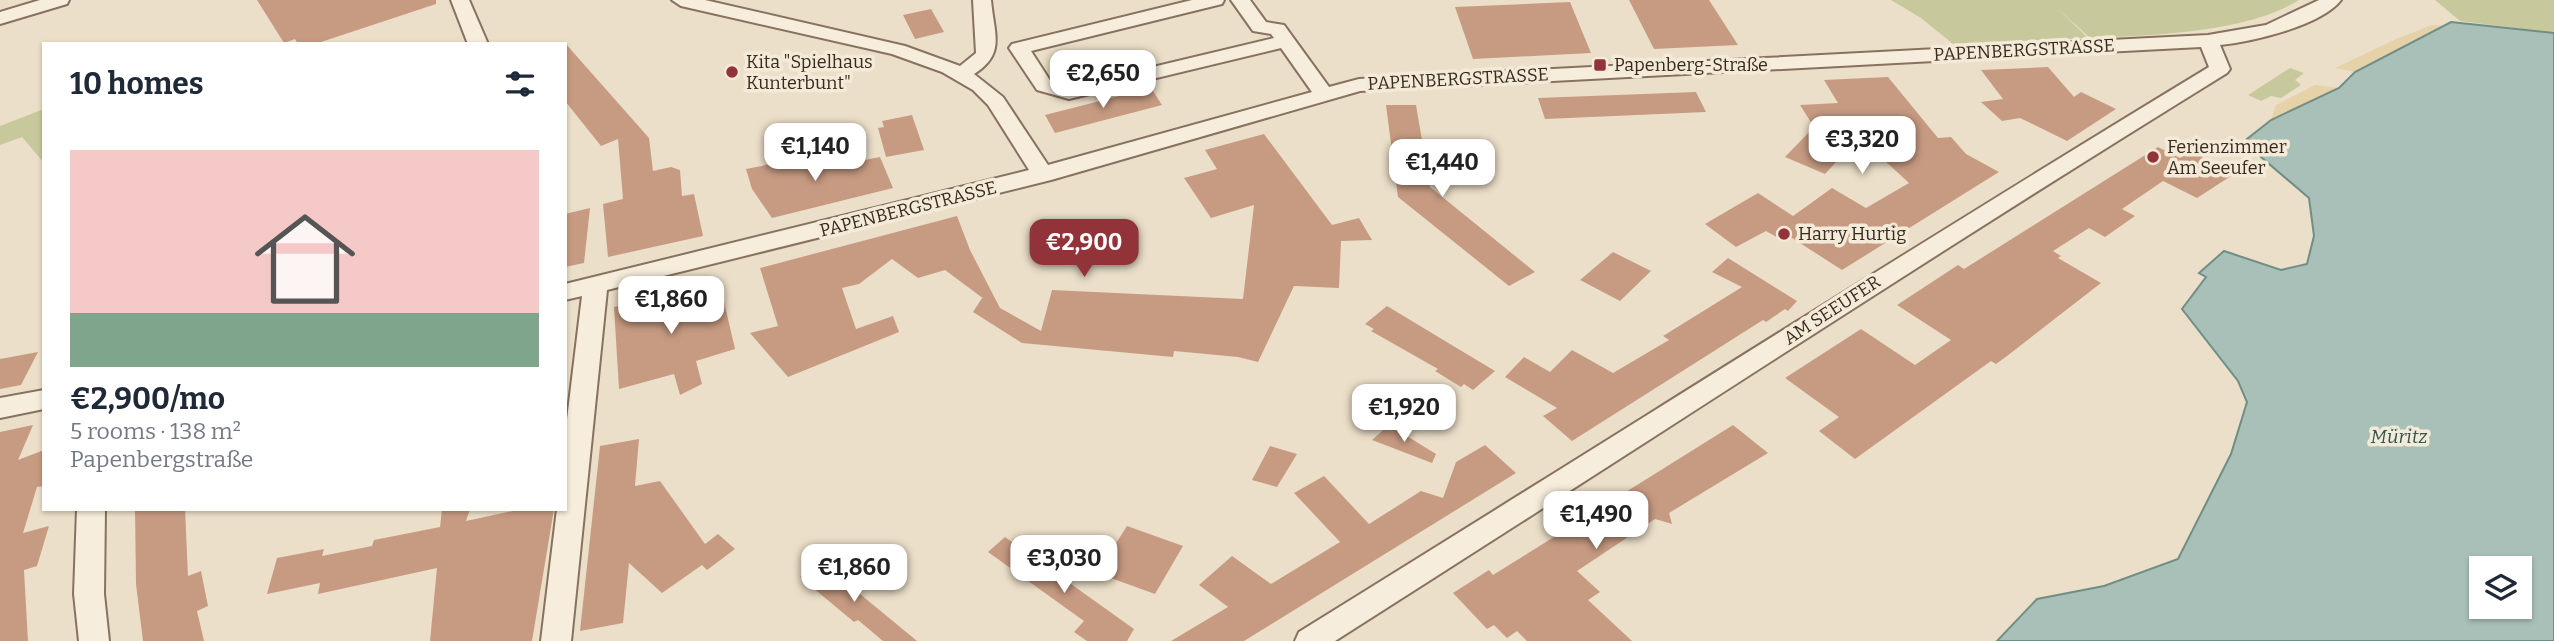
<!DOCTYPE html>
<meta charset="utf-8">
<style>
:root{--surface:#fff;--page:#f2f2f3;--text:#1f2937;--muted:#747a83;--accent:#913339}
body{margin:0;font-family:Bitter,serif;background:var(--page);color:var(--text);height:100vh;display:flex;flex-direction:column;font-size:26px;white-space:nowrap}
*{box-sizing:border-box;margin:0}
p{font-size:23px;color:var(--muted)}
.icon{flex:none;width:38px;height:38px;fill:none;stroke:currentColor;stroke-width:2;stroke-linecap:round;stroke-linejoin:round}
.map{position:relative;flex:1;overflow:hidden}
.sheet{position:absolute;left:42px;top:42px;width:525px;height:469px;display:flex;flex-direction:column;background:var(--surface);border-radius:0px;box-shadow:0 2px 5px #0004}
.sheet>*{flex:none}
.fabs{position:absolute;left:2469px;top:556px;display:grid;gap:14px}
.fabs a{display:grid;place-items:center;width:63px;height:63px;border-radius:0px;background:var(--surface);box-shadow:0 2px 5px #0004;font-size:35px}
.price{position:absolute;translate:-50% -60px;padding:0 16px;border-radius:14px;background:#fff;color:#222;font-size:23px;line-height:46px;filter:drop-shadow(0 2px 4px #0008)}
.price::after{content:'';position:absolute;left:50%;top:42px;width:21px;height:16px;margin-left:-10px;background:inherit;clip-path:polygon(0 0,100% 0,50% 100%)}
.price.selected{background:var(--accent);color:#fff}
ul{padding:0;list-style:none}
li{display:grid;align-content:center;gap:14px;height:371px;padding:0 28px}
li span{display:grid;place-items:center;height:217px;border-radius:0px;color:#555}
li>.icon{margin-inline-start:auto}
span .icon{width:126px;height:126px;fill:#fffc;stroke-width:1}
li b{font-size:30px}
h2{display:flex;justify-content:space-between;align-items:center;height:84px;padding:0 28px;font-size:30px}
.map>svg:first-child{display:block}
</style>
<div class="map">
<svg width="2554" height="641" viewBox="0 0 2554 641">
<rect width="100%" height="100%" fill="#ecdfc9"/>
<g fill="#c7c99d">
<path d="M 1891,0 L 2299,0 C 2246,33 2153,35 2090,38 L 2057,8 L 2088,38 L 1953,44 L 1921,18 Z"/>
<path d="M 2435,0 L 2554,0 L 2554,33 L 2460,21 Z"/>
<path d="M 2290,68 L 2304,73 L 2295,80 L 2301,85 L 2281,98 L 2271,96 L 2261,101 L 2248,95 Z"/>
<path d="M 44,109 L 44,163 L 22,137 L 0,145 L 0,126 Z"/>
</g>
<g fill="#e5d2a8">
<path d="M 2432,25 L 2445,26 L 2355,72 L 2335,68 L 2396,39 Z"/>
<path d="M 2315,85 L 2339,88 L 2271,120 L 2276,105 Z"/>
</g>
<path fill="#a9c0b8" stroke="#708e85" stroke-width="2" fill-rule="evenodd" d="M 2451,22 L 2554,33 L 2554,641 L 1997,641 L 2037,599 L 2104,586 L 2178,559 L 2231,454 L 2247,402 L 2238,381 L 2182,309 L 2206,277 L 2199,273 L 2224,251 L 2281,270 L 2307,264 L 2314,236 L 2309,198 L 2261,157 L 2247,139 L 2271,120 L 2339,88 L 2355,72 ZM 2482,569 L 2520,569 L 2520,607 L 2482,607 Z"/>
<g fill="#c79b82">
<path d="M 257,0 L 436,0 L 436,4 L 315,44 L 298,44 L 295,39 L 284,43 Z"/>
<path d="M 1629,0 L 1709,0 L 1738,45 L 1654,49 Z"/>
<path d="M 1570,2 L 1591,53 L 1473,59 L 1455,7 Z"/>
<path d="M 931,9 L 944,32 L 915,39 L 903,15 Z"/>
<path d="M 565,43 L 649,138 L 653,171 L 671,167 L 680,170 L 682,196 L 694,194 L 703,236 L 608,257 L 603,204 L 623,199 L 618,139 L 601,146 L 565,101 Z"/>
<path d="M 2048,67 L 2074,97 L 2081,92 L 2116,109 L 2067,141 L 2020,118 L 2002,121 L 1981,102 L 2003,99 L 1981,70 Z"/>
<path d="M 1888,77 L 1938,138 L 1951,137 L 1966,154 L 1999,172 L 1842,270 L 1789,236 L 1782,240 L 1766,231 L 1736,247 L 1705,224 L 1758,193 L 1793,216 L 1832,188 L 1866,208 L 1909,183 L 1859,137 L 1825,174 L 1785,157 L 1814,127 L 1800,105 L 1838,103 L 1824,80 Z"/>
<path d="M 1151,88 L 1162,105 L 1055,133 L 1045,115 Z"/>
<path d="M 1696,92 L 1706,112 L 1545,119 L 1538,98 Z"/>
<path d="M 1386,105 L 1416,105 L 1430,187 L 1535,272 L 1509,286 L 1398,197 Z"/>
<path d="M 912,115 L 924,150 L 886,157 L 878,128 L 884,127 L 882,121 Z"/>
<path d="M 1264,134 L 1332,225 L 1359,218 L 1372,240 L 1341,241 L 1339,288 L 1294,286 L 1258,362 L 1238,357 L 1174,351 L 1173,357 L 1022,343 L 973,312 L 982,298 L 984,299 L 945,270 L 918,278 L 892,259 L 859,284 L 842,288 L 856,329 L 893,316 L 899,332 L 788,377 L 750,333 L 778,326 L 760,268 L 957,216 L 970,250 L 1000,308 L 1041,331 L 1052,290 L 1243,299 L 1254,205 L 1211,218 L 1184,178 L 1217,169 L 1205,150 Z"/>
<path d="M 2158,147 L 2180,158 L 2190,151 L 2234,174 L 2197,198 L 2163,181 L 2122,209 L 2135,216 L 2105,237 L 2089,228 L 2053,251 L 2061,256 L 2058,258 L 2101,283 L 2007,356 L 1996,364 L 1991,361 L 1855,459 L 1819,431 L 1839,417 L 1785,378 L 1861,329 L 1915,365 L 1951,340 L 1897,305 L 1958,265 L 1964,269 Z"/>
<path d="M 827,153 L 830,167 L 880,157 L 893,188 L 772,218 L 752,189 L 746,169 Z"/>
<path d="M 590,208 L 584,263 L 565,267 L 565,214 Z"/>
<path d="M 1613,252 L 1651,271 L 1620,301 L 1580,280 Z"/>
<path d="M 1728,258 L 1797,301 L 1788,311 L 1785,309 L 1766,322 L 1763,320 L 1572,441 L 1543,416 L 1557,408 L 1505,377 L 1524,357 L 1550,372 L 1572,350 L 1613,373 L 1669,340 L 1663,336 L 1742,287 L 1712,272 Z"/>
<path d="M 719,280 L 735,349 L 696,361 L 702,384 L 680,395 L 674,374 L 619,389 L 614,307 Z"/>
<path d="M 1387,306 L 1455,347 L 1495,371 L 1473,390 L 1464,384 L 1461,387 L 1435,371 L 1438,369 L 1371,331 L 1374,329 L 1365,324 Z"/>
<path d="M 38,352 L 21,385 L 0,389 L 0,359 Z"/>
<path d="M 33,425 L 18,460 L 44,450 L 44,486 L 37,487 L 23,533 L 49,526 L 37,566 L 24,570 L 28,641 L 0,641 L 0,432 Z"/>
<path d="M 1389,425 L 1436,454 L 1432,463 L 1372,440 Z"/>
<path d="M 1733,425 L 1768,453 L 1669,513 L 1672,524 L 1655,519 L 1577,571 L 1600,592 L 1588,600 L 1632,641 L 1527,641 L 1517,631 L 1507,638 L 1494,625 L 1487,629 L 1453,593 L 1489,570 L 1493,575 Z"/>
<path d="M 639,439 L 635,486 L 660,481 L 705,544 L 718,534 L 735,549 L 707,570 L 702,565 L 662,593 L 629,563 L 623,623 L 580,631 L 600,446 Z"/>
<path d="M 1485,445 L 1516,473 L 1244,641 L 1171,641 L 1228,607 L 1199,585 L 1232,556 L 1271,584 L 1340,542 L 1294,493 L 1324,476 L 1369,524 L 1421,491 L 1443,498 L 1456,462 Z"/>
<path d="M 1270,446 L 1297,454 L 1277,487 L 1252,480 Z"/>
<path d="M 135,509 L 185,509 L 188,576 L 201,571 L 208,606 L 197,611 L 204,641 L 143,641 L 136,584 Z"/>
<path d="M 442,509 L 470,509 L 466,521 L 522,509 L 554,509 L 532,641 L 430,641 L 437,568 L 318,594 L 320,583 L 267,594 L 277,558 L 324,549 L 322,556 L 372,546 L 374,540 L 440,527 Z"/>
<path d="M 1127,526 L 1183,546 L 1155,594 L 1097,573 Z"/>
<path d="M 1005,537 L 1134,629 L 1127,641 L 1087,641 L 1074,632 L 1084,621 L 988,552 Z"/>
<path d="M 820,561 L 917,641 L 883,641 L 858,620 L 854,622 L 800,577 Z"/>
</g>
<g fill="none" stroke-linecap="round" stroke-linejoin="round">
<g stroke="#87725f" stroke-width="4">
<g id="minor">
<path d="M 40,0 L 69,0 L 67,4 L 0,24 L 0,12 Z"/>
<path d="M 451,0 L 469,0 L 488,44 L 468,44 Z"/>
<path d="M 672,0 L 705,0 L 905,46 L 960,66 L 976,53 L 973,0 L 991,0 C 994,34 1006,54 974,74 L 1003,97 L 1048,165 L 1312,92 L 1281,48 L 1069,99 L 1037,90 L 1009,48 L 1012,44 L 1192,0 L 1224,0 L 1222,4 L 1031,51 L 1051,82 L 1069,87 L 1274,38 L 1271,34 L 1253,31 L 1231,0 L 1250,0 L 1266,22 L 1284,25 L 1329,87 L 1359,79 L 2208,35 L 2266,25 L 2319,0 L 2341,0 C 2321,26 2251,42 2220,45 L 2230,69 L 2227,73 C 1927,258 1633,452 1335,641 L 1295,641 L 1299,632 C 1603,444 1904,252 2209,67 L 2201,47 L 1360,91 L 1051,180 L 607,290 L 571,641 L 541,641 L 557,509 L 565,509 L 565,436 L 582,296 L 565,300 L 565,284 L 1029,170 L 988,105 L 973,90 L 942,72 L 892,54 L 681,6 Z"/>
<path d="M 44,390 L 44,409 L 0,418 L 0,398 Z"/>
<path d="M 77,509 L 105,509 L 104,594 L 109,641 L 79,641 L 74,594 Z"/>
</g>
</g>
<use href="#minor" fill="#f7eddc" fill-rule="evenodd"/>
</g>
<g fill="#913339" stroke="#f4ead8" stroke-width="2.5">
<rect x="1593" y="58" width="14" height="14" rx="3.5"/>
<circle cx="732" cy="72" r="7"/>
<circle cx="2153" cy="157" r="7"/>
<circle cx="1784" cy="234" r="7"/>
</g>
<g text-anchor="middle" stroke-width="7" stroke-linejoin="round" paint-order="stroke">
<g font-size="18" fill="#382b21" stroke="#f4ead8">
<text transform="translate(2024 50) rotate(-3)" y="6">PAPENBERGSTRASSE</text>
<text transform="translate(1458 79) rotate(-3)" y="6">PAPENBERGSTRASSE</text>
<text transform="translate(908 209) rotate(-14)" y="6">PAPENBERGSTRASSE</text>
<text transform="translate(1832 310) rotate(-33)" y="6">AM SEEUFER</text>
</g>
<g font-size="18" fill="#382b21" stroke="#f4ead8" text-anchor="start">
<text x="746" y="68">Kita "Spielhaus<tspan x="746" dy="21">Kunterbunt"</tspan></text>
<text x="1614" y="71">Papenberg-Straße</text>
<text x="2167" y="153">Ferienzimmer<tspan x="2167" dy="21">Am Seeufer</tspan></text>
<text x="1798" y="240">Harry Hurtig</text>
</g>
<g font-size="19" font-style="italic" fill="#325752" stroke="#f4ead8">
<text x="2399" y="443">Müritz</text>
</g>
</g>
</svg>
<div class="fabs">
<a><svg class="icon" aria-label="layers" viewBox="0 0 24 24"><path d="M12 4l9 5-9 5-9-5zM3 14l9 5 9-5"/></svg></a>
</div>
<b class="price" style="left:1103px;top:110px">€2,650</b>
<b class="price" style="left:1862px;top:176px">€3,320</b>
<b class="price" style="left:815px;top:183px">€1,140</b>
<b class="price" style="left:1442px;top:199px">€1,440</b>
<b class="price selected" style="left:1084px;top:279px">€2,900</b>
<b class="price" style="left:671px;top:336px">€1,860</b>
<b class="price" style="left:1404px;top:444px">€1,920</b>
<b class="price" style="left:1596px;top:551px">€1,490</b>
<b class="price" style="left:1064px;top:595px">€3,030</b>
<b class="price" style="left:854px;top:604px">€1,860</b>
<section class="sheet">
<h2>10 homes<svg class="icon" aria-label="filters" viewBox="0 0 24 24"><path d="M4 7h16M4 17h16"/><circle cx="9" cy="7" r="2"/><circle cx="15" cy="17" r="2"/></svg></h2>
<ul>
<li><span style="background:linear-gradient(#f6c9c9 75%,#7fa58c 0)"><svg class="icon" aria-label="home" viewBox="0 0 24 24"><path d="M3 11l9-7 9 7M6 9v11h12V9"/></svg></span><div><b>€2,900/mo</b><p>5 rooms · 138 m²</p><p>Papenbergstraße</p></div></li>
</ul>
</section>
</div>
